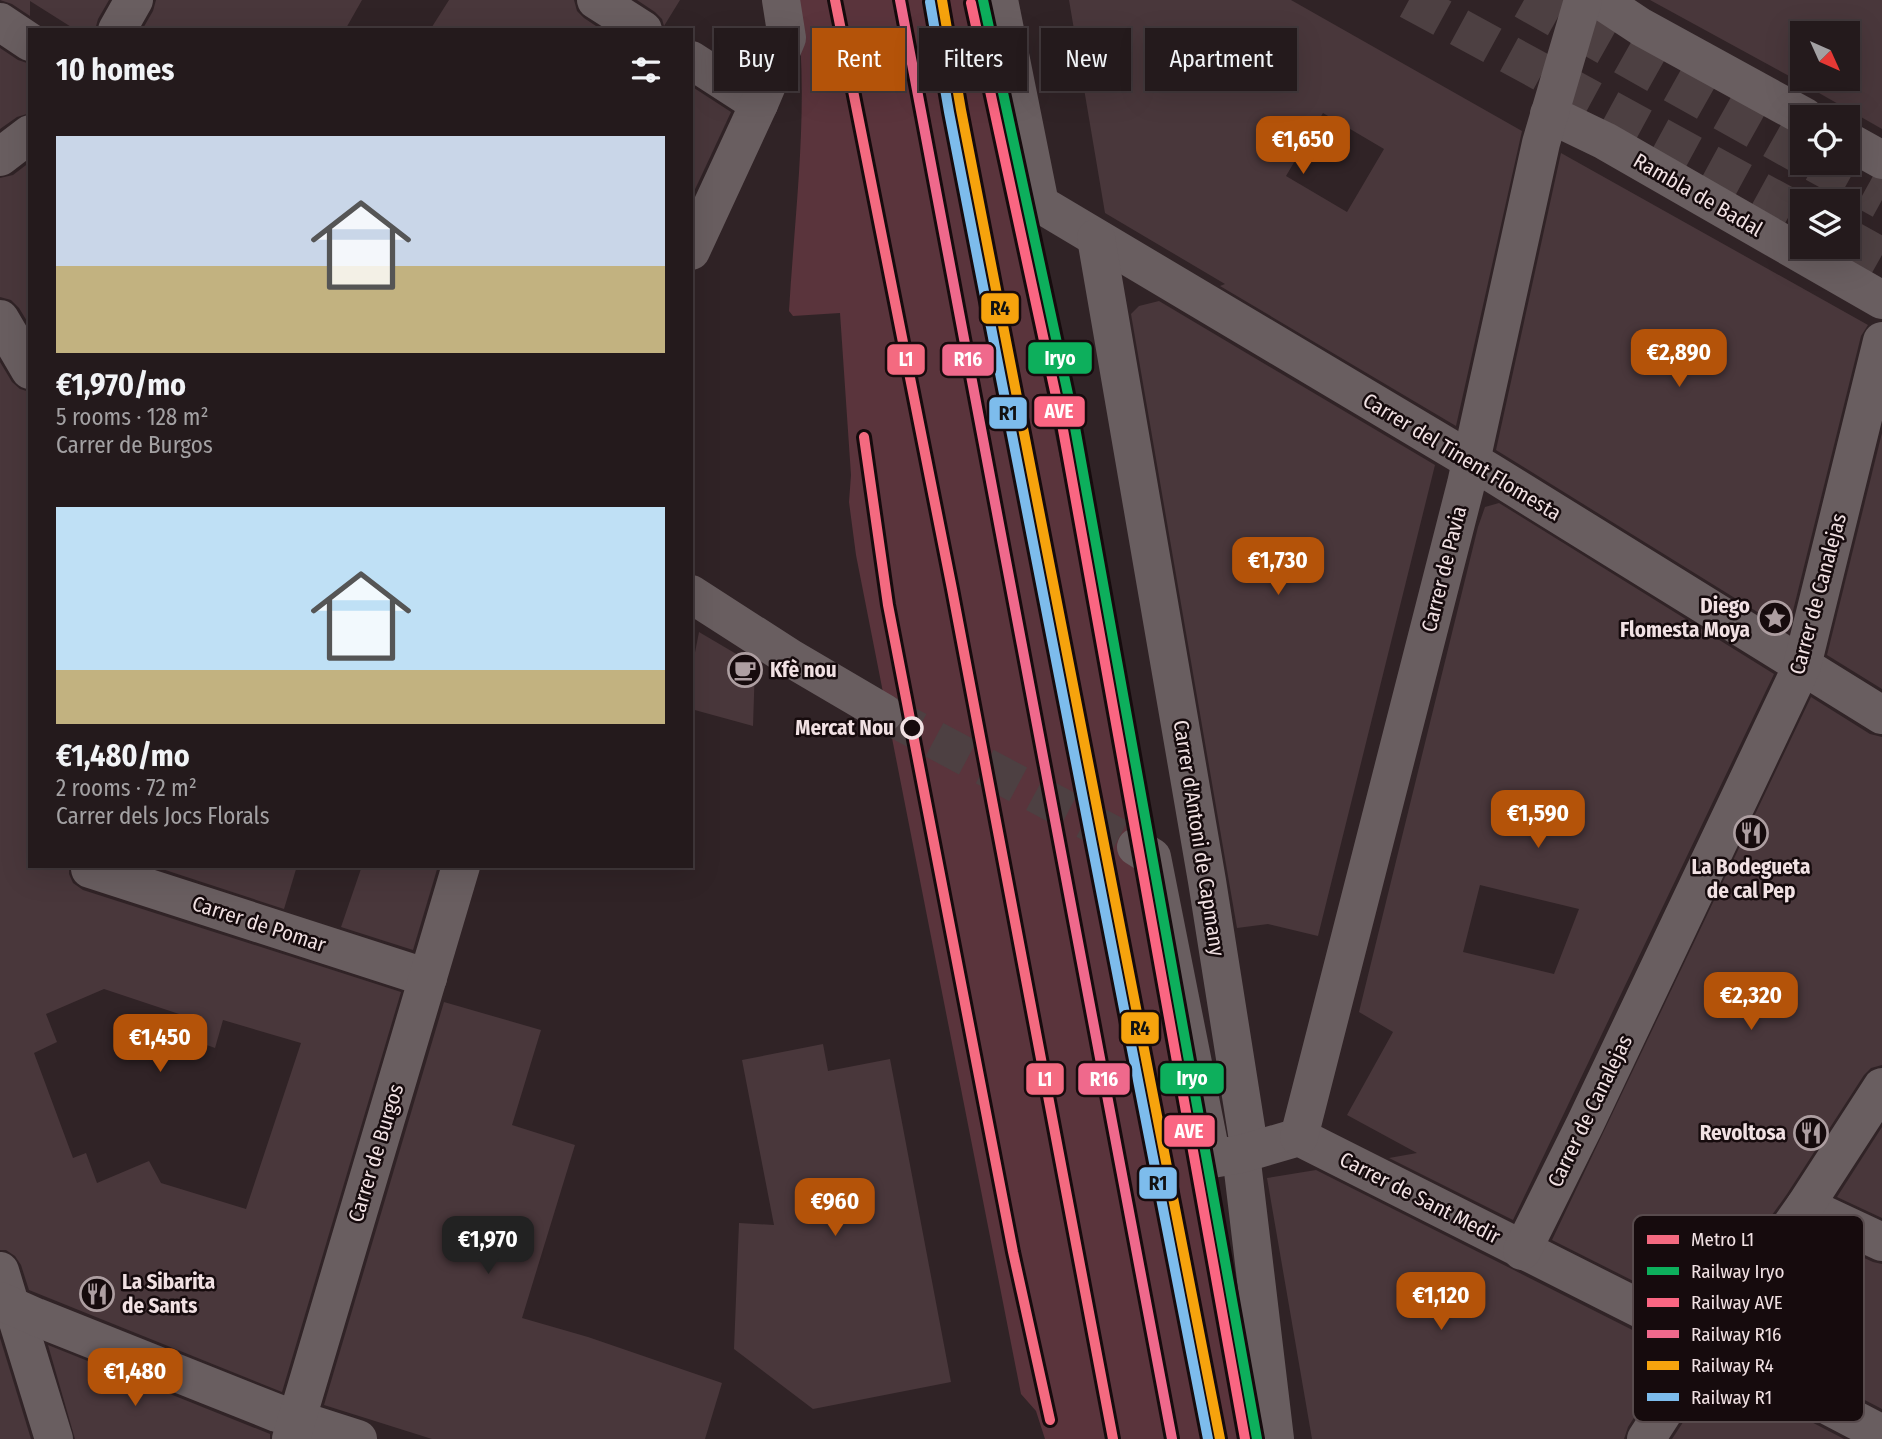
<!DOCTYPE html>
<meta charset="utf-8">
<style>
:root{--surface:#241a1c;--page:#2c2325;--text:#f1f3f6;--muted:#a3a1a3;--line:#41383b;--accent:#b45309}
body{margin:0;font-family:"Fira Sans Condensed",sans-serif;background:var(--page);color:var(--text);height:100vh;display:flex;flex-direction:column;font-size:26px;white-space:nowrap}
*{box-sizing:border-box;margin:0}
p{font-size:23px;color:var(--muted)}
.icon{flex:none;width:38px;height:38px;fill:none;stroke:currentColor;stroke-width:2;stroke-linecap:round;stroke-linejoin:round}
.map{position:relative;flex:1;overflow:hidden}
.drawer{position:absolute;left:28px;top:28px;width:665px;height:840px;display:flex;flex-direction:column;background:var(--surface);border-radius:0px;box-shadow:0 7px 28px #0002,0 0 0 2px var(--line)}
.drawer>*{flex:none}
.hud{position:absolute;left:714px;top:28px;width:665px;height:63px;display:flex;gap:14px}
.needle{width:46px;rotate:135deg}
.controls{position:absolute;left:1790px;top:21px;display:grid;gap:14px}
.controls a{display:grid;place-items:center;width:70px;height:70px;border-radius:0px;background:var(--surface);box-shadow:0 7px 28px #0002,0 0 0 2px var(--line);font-size:35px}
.price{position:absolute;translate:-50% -60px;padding:0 16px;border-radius:14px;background:var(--accent);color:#fff;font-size:23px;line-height:46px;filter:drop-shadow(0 2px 4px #0008)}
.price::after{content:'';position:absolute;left:50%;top:42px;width:21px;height:16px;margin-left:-10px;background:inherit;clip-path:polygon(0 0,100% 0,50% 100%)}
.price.current{background:#222;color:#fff}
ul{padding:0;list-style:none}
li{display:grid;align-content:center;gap:14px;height:371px;padding:0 28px}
li span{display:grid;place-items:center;height:217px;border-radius:0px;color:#555}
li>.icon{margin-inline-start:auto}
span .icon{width:126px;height:126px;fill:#fffc;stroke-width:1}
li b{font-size:30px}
h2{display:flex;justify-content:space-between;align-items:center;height:84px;padding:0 28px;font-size:30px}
.chip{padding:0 24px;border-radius:0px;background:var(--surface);box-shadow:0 7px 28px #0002,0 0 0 2px var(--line);font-size:24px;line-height:63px}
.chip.current{background:var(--accent);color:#fff}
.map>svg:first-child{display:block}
</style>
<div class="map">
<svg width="1882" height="1439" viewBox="0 0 1882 1439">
<rect width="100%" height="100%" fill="#302326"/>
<path fill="#5a343c" d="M 796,0 L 976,0 L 991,96 L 1036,340 L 1089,601 L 1112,744 L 1237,1390 L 1244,1439 L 1045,1439 L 1036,1411 L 1021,1394 L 856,555 L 849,502 L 851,475 L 840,313 L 793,316 L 789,311 C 795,208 810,103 796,0 Z"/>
<g fill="#49373b" fill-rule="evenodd">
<path d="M 0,0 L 109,0 L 98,19 L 95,30 L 76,30 L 30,1 L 30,16 L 12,4 Z"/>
<path d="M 156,0 L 362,0 L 345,30 L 142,30 L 153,11 Z"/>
<path d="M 449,0 L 574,0 L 577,11 L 584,18 L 602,30 L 430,30 Z"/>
<path d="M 637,0 L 680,0 L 664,26 L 662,19 L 655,12 Z"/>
<path d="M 1069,0 L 1291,0 L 1522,131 L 1456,426 L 1220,286 L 1225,284 L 1105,213 ZM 1323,113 L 1384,149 L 1347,212 L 1286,176 Z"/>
<path d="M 1650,0 L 1882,0 L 1882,129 L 1791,77 ZM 1802,33 L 1848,33 L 1848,79 L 1802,79 Z"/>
<path d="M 0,48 L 18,60 L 30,64 L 30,113 L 17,117 L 0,129 Z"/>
<path d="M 691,86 L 731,112 L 691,198 Z"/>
<path d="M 1561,153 L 1868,325 L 1861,336 L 1788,631 L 1496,450 Z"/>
<path d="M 30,162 L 30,326 L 19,308 L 11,300 L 0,297 L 0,178 L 13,175 Z"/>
<path d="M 1159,301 L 1435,465 L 1318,936 L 1268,924 L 1237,928 L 1131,314 L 1139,306 Z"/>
<path d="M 0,362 L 12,382 L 20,389 L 30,392 L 30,866 L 69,866 L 69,874 L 73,883 L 83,890 L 401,992 L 282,1392 L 29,1290 L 21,1265 L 15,1256 L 6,1250 L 0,1250 ZM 104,989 L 188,1017 L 184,1037 L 215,1048 L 223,1020 L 301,1043 L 246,1209 L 161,1183 L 149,1161 L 97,1183 L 86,1153 L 73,1158 L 34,1053 L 57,1042 L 46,1014 Z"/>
<path d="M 1882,433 L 1882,689 L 1827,655 Z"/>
<path d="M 1499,503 L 1774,674 L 1513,1220 L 1389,1158 L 1417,1153 L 1347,1115 L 1393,1032 L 1359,1012 L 1478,527 L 1485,507 ZM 1480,885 L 1579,909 L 1554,974 L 1463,952 Z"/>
<path d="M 699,632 L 755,665 L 753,726 L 691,709 L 691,673 Z"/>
<path d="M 1811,697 L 1870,734 L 1882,737 L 1882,1065 L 1871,1068 L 1864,1075 L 1787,1194 L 1701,1315 L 1552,1240 Z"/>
<path d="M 153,866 L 297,866 L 284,909 Z"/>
<path d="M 362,866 L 438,866 L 413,950 L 341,927 Z"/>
<path d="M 444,1002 L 541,1030 L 512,1125 L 575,1145 L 522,1318 L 588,1337 L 722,1383 L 705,1439 L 432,1439 L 324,1405 Z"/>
<path d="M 823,1044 L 828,1071 L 890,1059 L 951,1382 L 813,1409 L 734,1349 L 739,1223 L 774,1225 L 742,1060 Z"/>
<path d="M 1882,1127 L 1882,1218 L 1837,1197 Z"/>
<path d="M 1316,1170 L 1676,1352 L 1628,1427 L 1624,1439 L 1312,1439 L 1267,1178 Z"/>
<path d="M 1812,1234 L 1873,1262 L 1882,1264 L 1882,1409 L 1740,1335 Z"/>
<path d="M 0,1338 L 31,1439 L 0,1439 Z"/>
<path d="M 48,1345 L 270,1434 L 270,1439 L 75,1439 Z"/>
<path d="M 1716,1372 L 1844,1439 L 1672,1439 Z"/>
</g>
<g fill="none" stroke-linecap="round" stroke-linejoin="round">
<path stroke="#4d4042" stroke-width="38" stroke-dasharray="38 19" stroke-linecap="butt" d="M 884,713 L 1136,847"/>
<g stroke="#4d4042" stroke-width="38" stroke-dasharray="38 19" stroke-linecap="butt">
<path d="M 1409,0 L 1802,214"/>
<path d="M 1524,0 L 1802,156"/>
<path d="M 1815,163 L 1882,200"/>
<path d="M 1848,238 L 1882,257"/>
</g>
<g stroke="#695e60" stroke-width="38">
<path d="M 596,0 L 643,30"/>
<path d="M 999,0 L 1040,204 L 1490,472 L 1882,715"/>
<path d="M 1600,0 L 1641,27 L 1805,117"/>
<path d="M 0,22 L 30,42"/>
<path d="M 117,30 L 134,0"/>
<path d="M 691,60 L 759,104"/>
<path d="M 1549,114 L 1605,141 L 1882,300"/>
<path d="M 1848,141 L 1882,160"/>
<path d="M 0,157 L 30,134"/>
<path d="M 1096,238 L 1207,881 L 1248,1140 L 1241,1154 L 1275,1439"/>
<path d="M 691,251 L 759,104 L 787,38 L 781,0"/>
<path d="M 0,319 L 30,370"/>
<path d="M 691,594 L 792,659 L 884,713"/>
<path d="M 1136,847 L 1152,857 L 1212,1159 L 1241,1154 L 1299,1137 L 1708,1343 L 1882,1434"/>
<path d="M 90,869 L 428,978"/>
<path d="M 1299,1137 L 1466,484 L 1541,143 L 1583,0"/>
<path d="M 1805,1206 L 1882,1242"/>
<path d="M 1522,1251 L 1585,1124 L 1802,666 L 1882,341"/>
<path d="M 0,1271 L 10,1304 L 18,1322 L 54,1439"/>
<path d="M 0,1301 L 36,1317 L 277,1413 L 358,1439"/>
<path d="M 291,1439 L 461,866"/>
<path d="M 1646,1439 L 1708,1343 L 1805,1206 L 1882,1087"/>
</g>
<g stroke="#160b0d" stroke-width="16">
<path id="rail-1" d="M 983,0 L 1074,422 L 1257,1439"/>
</g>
<g stroke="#160b0d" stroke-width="16">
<path id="rail-2" d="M 971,3 L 1062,424 L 1245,1439"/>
</g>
<g stroke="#160b0d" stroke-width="16">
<path id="rail-3" d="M 900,0 L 1172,1439"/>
</g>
<g stroke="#160b0d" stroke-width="16">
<path id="rail-4" d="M 942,0 L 961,110 L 1220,1439"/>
</g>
<g stroke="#160b0d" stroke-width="16">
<path id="rail-5" d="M 930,2 L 949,112 L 1208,1439"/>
</g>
<use href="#rail-1" stroke="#0daf5c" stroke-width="10"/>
<use href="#rail-2" stroke="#fa6682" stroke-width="10"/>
<use href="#rail-3" stroke="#ef698c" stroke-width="10"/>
<use href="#rail-4" stroke="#f6a30d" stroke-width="10"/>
<use href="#rail-5" stroke="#7dbcec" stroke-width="10"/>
<g stroke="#160b0d" stroke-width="16">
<g id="metro-1">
<path d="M 835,0 L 952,589 L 1113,1439"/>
<path d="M 864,437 L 888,605 L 1013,1252 L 1050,1420"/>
</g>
</g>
<use href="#metro-1" stroke="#f46a80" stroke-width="10"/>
</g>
<defs>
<g id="sight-ring" transform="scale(1.75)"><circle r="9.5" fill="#160b0d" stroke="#ad9ea1" stroke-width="1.5"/><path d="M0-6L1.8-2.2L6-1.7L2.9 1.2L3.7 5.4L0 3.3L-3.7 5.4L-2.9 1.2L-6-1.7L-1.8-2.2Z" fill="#ad9ea1"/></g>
<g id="cafe-ring" transform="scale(1.75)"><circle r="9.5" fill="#160b0d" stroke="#ad9ea1" stroke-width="1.5"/><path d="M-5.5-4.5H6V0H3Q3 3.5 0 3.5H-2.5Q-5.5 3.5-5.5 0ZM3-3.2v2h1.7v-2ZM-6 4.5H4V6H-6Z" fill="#ad9ea1"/></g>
<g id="restaurant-ring" transform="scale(1.75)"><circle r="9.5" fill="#160b0d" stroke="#ad9ea1" stroke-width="1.5"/><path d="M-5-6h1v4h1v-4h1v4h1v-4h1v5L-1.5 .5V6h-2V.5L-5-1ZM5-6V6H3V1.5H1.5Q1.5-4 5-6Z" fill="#ad9ea1"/></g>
</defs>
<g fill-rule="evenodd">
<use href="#sight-ring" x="1775" y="618"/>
<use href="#cafe-ring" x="745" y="670"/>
<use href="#restaurant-ring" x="1751" y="833"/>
<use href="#restaurant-ring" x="1811" y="1133"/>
<use href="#restaurant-ring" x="97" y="1294"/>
</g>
<circle fill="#160b0d" stroke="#f1e1e3" stroke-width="3.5" cx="912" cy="728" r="10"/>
<g text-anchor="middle" stroke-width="5" stroke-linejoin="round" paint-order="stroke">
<g font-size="21" fill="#f1e1e3" stroke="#160b0d">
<text transform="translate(1698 195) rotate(30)" y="7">Rambla de Badal</text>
<text transform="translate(1462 457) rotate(31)" y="7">Carrer del Tinent Flomesta</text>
<text transform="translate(1444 569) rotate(-76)" y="7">Carrer de Pavia</text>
<text transform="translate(1818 594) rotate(-75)" y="7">Carrer de Canalejas</text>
<text transform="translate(1199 838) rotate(81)" y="7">Carrer d'Antoni de Capmany</text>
<text transform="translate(259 924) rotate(18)" y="7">Carrer de Pomar</text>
<text transform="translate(1590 1111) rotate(-64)" y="7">Carrer de Canalejas</text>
<text transform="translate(376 1153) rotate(-73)" y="7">Carrer de Burgos</text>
<text transform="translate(1420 1198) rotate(27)" y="7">Carrer de Sant Medir</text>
</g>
<g font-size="21" font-weight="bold" fill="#f1e1e3" stroke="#160b0d" text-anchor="end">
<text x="1750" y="613">Diego<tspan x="1750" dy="24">Flomesta Moya</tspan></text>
<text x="770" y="677" text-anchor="start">Kfè nou</text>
<text x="1751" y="874" text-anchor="middle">La Bodegueta<tspan x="1751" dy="24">de cal Pep</tspan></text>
<text x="1786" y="1140">Revoltosa</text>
<text x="122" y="1289" text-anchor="start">La Sibarita<tspan x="122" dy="24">de Sants</tspan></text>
</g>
<g font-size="21" font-weight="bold" fill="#f1e1e3" stroke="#160b0d" text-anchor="end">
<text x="894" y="735">Mercat Nou</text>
</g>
</g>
<rect x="1633" y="1215" width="231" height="207" rx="10" fill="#160b0d" stroke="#584b4d" stroke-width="2"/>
<rect x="1647" y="1235" width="32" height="9" fill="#f46a80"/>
<rect x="1647" y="1267" width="32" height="8" fill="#0daf5c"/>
<rect x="1647" y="1298" width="32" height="9" fill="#fa6682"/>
<rect x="1647" y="1330" width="32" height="8" fill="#ef698c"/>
<rect x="1647" y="1361" width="32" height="9" fill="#f6a30d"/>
<rect x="1647" y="1393" width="32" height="8" fill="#7dbcec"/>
<g font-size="19" fill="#f1e1e3">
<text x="1691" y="1246">Metro L1</text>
<text x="1691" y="1278">Railway Iryo</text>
<text x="1691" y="1309">Railway AVE</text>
<text x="1691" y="1341">Railway R16</text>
<text x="1691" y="1372">Railway R4</text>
<text x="1691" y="1404">Railway R1</text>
</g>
<g stroke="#160b0d" stroke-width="2.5">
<rect x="980" y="292" width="40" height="33" rx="7" fill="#f6a30d"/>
<rect x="1027" y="341" width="66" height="34" rx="7" fill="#0daf5c"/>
<rect x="886" y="343" width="40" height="33" rx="7" fill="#f46a80"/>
<rect x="941" y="343" width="54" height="34" rx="7" fill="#ef698c"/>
<rect x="1033" y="395" width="53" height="33" rx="7" fill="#fa6682"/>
<rect x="988" y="396" width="40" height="34" rx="7" fill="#7dbcec"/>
<rect x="1120" y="1011" width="40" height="34" rx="7" fill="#f6a30d"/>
<rect x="1159" y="1062" width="66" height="33" rx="7" fill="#0daf5c"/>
<rect x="1025" y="1062" width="40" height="34" rx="7" fill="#f46a80"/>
<rect x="1077" y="1062" width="54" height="34" rx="7" fill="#ef698c"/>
<rect x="1163" y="1114" width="53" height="34" rx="7" fill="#fa6682"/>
<rect x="1138" y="1166" width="40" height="34" rx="7" fill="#7dbcec"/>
</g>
<g font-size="19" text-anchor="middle" font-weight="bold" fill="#fff">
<text x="1060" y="365">Iryo</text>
<text x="906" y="366">L1</text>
<text x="968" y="366">R16</text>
<text x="1059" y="418">AVE</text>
<text x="1192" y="1085">Iryo</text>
<text x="1045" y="1086">L1</text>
<text x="1104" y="1086">R16</text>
<text x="1189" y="1138">AVE</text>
</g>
<g font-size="19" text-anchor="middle" font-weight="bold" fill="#111">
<text x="1000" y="315">R4</text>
<text x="1008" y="420">R1</text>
<text x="1140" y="1035">R4</text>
<text x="1158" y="1190">R1</text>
</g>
</svg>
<div class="controls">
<a><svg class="needle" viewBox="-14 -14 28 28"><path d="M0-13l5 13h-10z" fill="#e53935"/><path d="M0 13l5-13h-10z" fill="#a3a1a3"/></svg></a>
<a><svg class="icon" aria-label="locate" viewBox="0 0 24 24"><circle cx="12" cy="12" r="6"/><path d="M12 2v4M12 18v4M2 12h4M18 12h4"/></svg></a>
<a><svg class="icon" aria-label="layers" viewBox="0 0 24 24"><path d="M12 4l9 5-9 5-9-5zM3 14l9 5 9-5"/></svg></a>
</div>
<b class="price" style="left:1303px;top:176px">€1,650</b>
<b class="price" style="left:1679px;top:389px">€2,890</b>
<b class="price" style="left:1278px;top:597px">€1,730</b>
<b class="price" style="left:1538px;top:850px">€1,590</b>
<b class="price" style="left:1751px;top:1032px">€2,320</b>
<b class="price" style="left:160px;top:1074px">€1,450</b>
<b class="price" style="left:835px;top:1238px">€960</b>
<b class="price current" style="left:488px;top:1276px">€1,970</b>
<b class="price" style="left:1441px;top:1332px">€1,120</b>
<b class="price" style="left:135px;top:1408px">€1,480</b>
<div class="hud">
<a class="chip">Buy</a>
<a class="chip current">Rent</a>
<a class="chip">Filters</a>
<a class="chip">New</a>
<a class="chip">Apartment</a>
</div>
<section class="drawer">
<h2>10 homes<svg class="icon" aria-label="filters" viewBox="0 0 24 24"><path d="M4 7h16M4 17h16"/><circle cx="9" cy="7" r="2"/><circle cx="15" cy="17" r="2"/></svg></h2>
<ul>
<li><span style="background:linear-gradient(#c9d6e8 60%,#c2b280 0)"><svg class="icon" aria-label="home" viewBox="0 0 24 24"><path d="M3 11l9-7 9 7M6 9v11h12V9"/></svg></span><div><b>€1,970/mo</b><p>5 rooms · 128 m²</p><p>Carrer de Burgos</p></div></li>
<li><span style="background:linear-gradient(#bfe0f5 75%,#c2b280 0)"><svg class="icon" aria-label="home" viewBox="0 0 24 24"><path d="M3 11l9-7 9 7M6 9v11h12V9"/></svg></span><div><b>€1,480/mo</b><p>2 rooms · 72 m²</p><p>Carrer dels Jocs Florals</p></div></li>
</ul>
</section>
</div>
